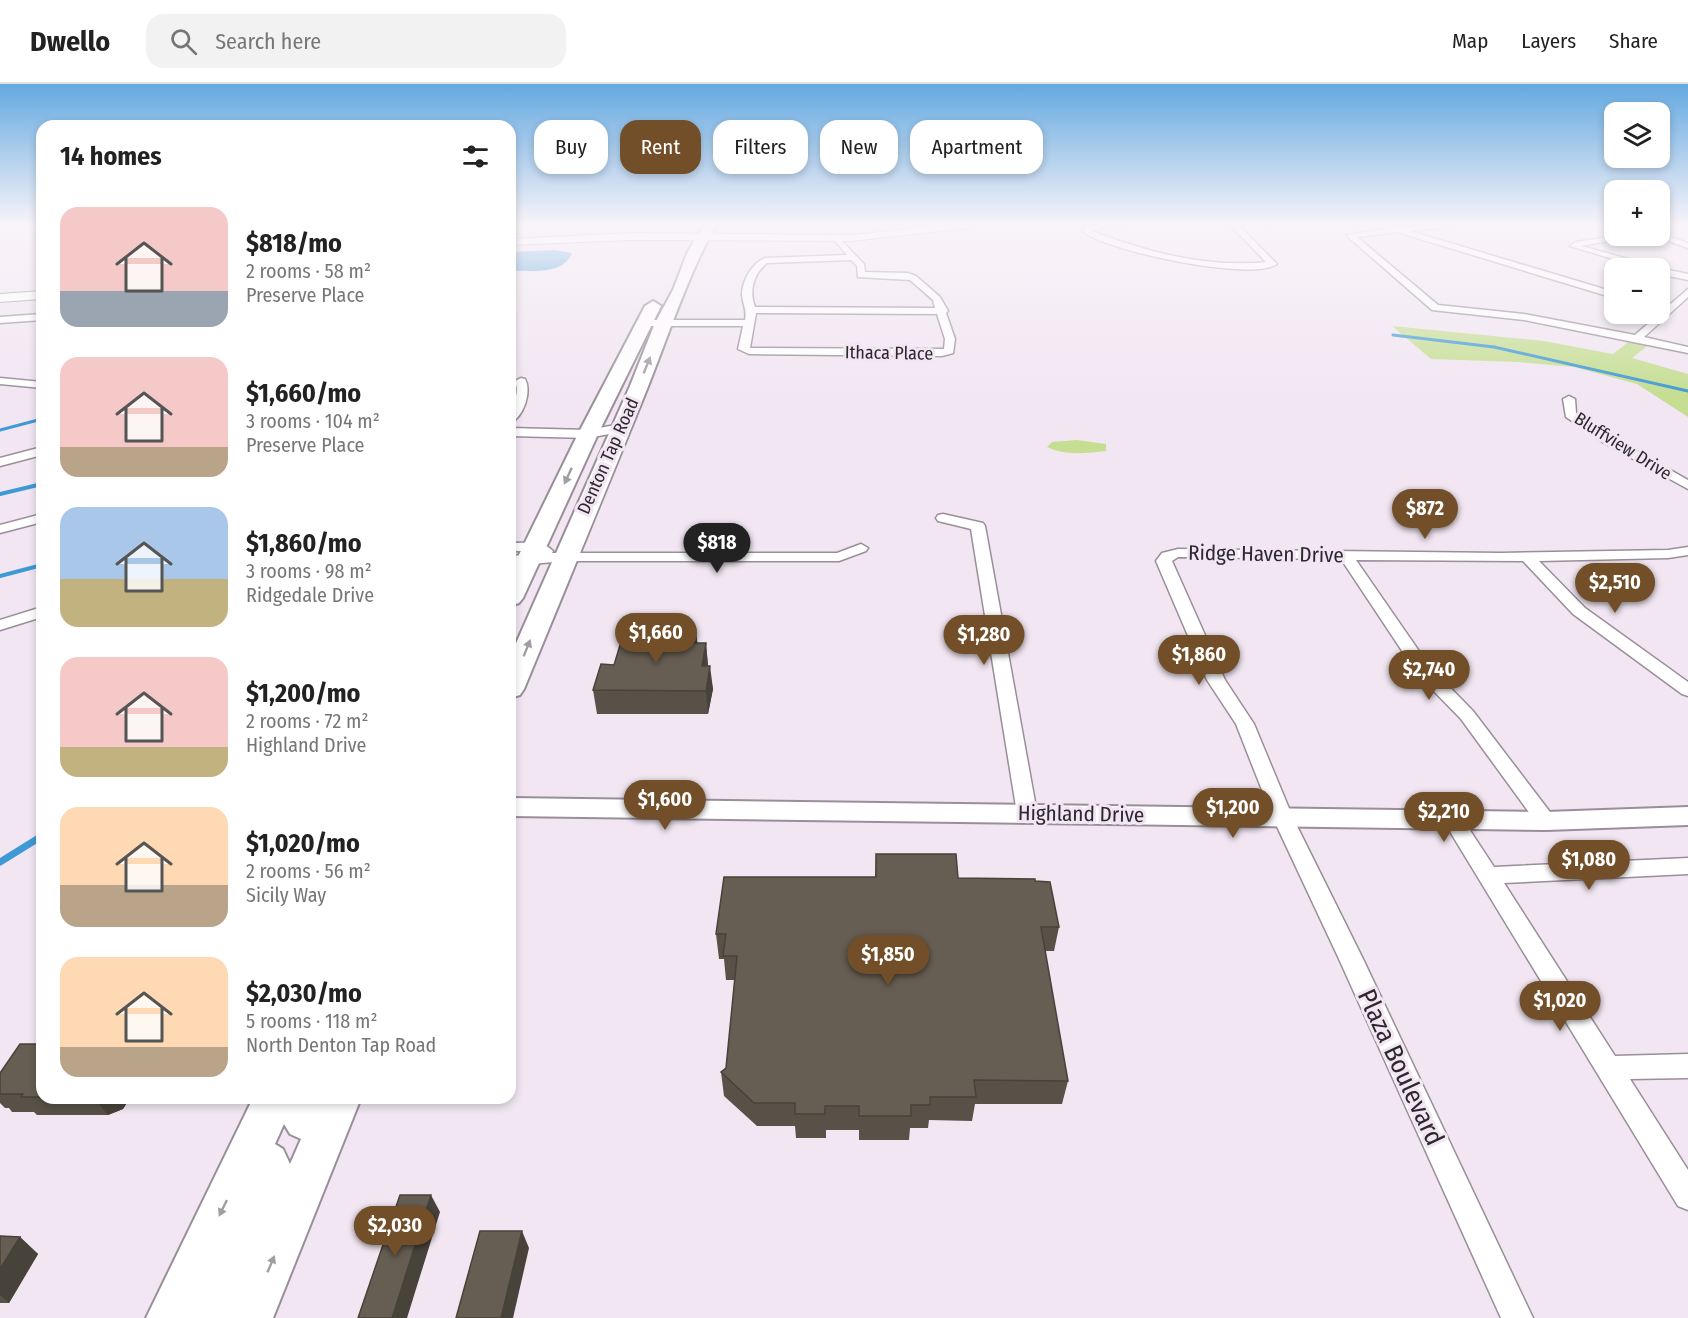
<!DOCTYPE html>
<meta charset="utf-8">
<style>
:root{--surface:#fff;--page:#f2f2f2;--text:#222;--muted:#767676;--line:#e0e0e0;--accent:#724f28}
body{margin:0;font-family:"Fira Sans Condensed",sans-serif;background:var(--page);color:var(--text);height:100vh;display:flex;flex-direction:column;font-size:22px;white-space:nowrap}
*{box-sizing:border-box;margin:0}
p{font-size:20px;color:var(--muted)}
.icon{flex:none;width:33px;height:33px;fill:none;stroke:currentColor;stroke-width:2;stroke-linecap:round;stroke-linejoin:round}
.map{position:relative;flex:1;overflow:hidden}
.details{position:absolute;left:36px;top:36px;width:480px;height:984px;display:flex;flex-direction:column;background:var(--surface);border-radius:18px;box-shadow:0 3px 9px #0003}
.details>*{flex:none}
.top-card{position:absolute;left:534px;top:36px;width:570px;height:54px;display:flex;gap:12px}
.buttons{position:absolute;left:1604px;top:18px;display:grid;gap:12px}
.buttons a{display:grid;place-items:center;width:66px;height:66px;border-radius:12px;background:var(--surface);box-shadow:0 3px 9px #0003;font-size:30px}
.price{position:absolute;translate:-50% -51px;padding:0 14px;border-radius:21px;background:var(--accent);color:#fff;font-size:20px;line-height:39px;filter:drop-shadow(0 2px 3px #0008)}
.price::after{content:'';position:absolute;left:50%;top:36px;width:18px;height:14px;margin-left:-9px;background:inherit;clip-path:polygon(0 0,100% 0,50% 100%)}
.price.current{background:#222;color:#fff}
ul{padding:0;list-style:none}
li{display:flex;align-items:center;gap:18px;height:150px;padding:0 24px}
li span{display:grid;place-items:center;flex:none;width:168px;height:120px;border-radius:18px;color:#555}
li>.icon{margin-inline-start:auto}
span .icon{width:72px;height:72px;fill:#fffc;stroke-width:1}
li b{font-size:26px}
h2{display:flex;justify-content:space-between;align-items:center;height:72px;padding:0 24px;font-size:26px}
.pill{padding:0 21px;border-radius:18px;background:var(--surface);box-shadow:0 3px 9px #0003;font-size:21px;line-height:54px}
.pill.current{background:var(--accent);color:#fff}
header{display:flex;align-items:center;gap:36px;box-sizing:border-box;height:84px;padding:0 30px;background:var(--surface);border-bottom:2px solid var(--line)}
header strong{font-size:28px}
nav{display:flex;gap:33px;margin-inline-start:auto;font-size:21px}
.search{width:420px;height:54px;background:var(--page);display:flex;align-items:center;gap:15px;box-sizing:border-box;padding:0 21px;border-radius:18px;color:var(--muted);font-size:22px}
.map>svg:first-child{display:block}
</style>
<header>
<strong>Dwello</strong>
<div class="search"><svg class="icon" aria-label="search" viewBox="0 0 24 24"><circle cx="10" cy="10" r="6"/><path d="M15 15l6 6"/></svg>Search here</div>
<nav><a>Map</a><a>Layers</a><a>Share</a></nav>
</header>
<div class="map">
<svg width="1688" height="1234" viewBox="0 0 1688 1234">
<rect width="100%" height="100%" fill="#f1e6f2"/>
<g fill="#c5de92">
<path d="M 1392,242 L 1544,257 L 1613,270 L 1631,256 L 1650,260 L 1632,274 L 1688,290 L 1688,333 L 1637,300 L 1574,283 L 1517,278 L 1431,275 Z"/>
<path d="M 1077,356 L 1106,360 L 1106,367 C 1086,369 1065,372 1047,363 L 1052,358 Z"/>
</g>
<path fill="#3e99d5" d="M 555,166 L 572,169 C 563,192 530,186 510,187 L 510,168 Z"/>
<g fill="none" stroke-linecap="round" stroke-linejoin="round">
<g stroke="#3e99d5" stroke-width="3">
<path d="M 1393,251 L 1494,263 L 1688,307"/>
<path d="M 0,346 L 42,335"/>
</g>
<g stroke="#3e99d5" stroke-width="4">
<path d="M 0,410 L 42,400"/>
<path d="M 0,492 L 42,481"/>
</g>
<path stroke="#3e99d5" stroke-width="7" d="M 0,778 L 42,752"/>
<g stroke="#998e9a" stroke-width="3">
<g id="minor">
<path d="M 1103,141 L 1122,141 L 1091,147 C 1147,168 1206,184 1266,178 L 1230,141 L 1238,141 L 1277,180 C 1250,198 1109,167 1083,148 L 1085,143 Z"/>
<path d="M 1377,141 L 1398,144 L 1451,141 L 1447,143 L 1410,147 L 1614,208 L 1614,214 L 1397,148 L 1357,153 L 1438,221 L 1524,230 L 1635,251 L 1688,205 L 1688,213 L 1644,253 L 1688,263 L 1688,269 L 1524,236 L 1432,226 L 1346,151 L 1386,145 Z"/>
<path d="M 1659,149 L 1688,159 L 1688,164 L 1657,153 Z"/>
<path d="M 837,152 L 864,180 L 865,188 L 908,189 L 916,192 L 940,213 L 948,227 L 946,229 L 955,255 L 953,269 L 942,272 L 749,270 L 738,265 L 743,242 L 645,242 L 640,239 L 645,236 L 745,236 C 747,226 743,221 742,211 C 742,197 752,179 765,174 L 847,171 L 833,154 ZM 851,176 L 857,182 L 858,193 L 910,196 L 933,216 L 935,224 L 755,223 C 749,208 753,190 767,179 ZM 756,229 L 937,230 L 945,255 L 944,265 L 750,264 Z"/>
<path d="M 1617,152 L 1635,152 L 1581,162 L 1654,182 L 1655,184 L 1643,184 L 1570,162 L 1575,158 Z"/>
<path d="M 1659,184 L 1688,190 L 1688,196 L 1659,190 Z"/>
<path d="M 42,230 L 42,236 L 0,239 L 0,233 Z"/>
<path d="M 0,294 L 42,298 L 42,304 L 0,300 Z"/>
<path d="M 521,294 L 525,295 C 532,307 524,333 510,339 C 510,322 521,311 515,297 Z"/>
<path d="M 1569,312 L 1575,315 L 1576,329 L 1612,353 L 1688,396 L 1688,405 L 1604,359 L 1566,333 L 1563,315 Z"/>
<path d="M 621,340 L 627,344 L 625,347 L 588,354 L 510,352 L 510,344 L 588,346 Z"/>
<path d="M 42,363 L 42,371 L 0,382 L 0,374 Z"/>
<path d="M 42,430 L 42,438 L 0,449 L 0,441 Z"/>
<path d="M 943,430 L 983,439 L 985,442 L 1037,729 L 1034,734 L 1027,736 L 1020,734 L 1017,729 L 971,445 L 938,437 L 936,434 L 938,431 Z"/>
<path d="M 510,459 C 524,459 543,456 553,467 L 552,469 L 837,469 L 861,460 L 868,464 L 866,467 L 839,477 L 565,477 L 510,482 L 510,472 L 541,470 L 533,467 L 510,467 Z"/>
<path d="M 1688,463 L 1688,471 L 1668,474 L 1539,477 L 1585,524 L 1688,598 L 1688,612 L 1682,610 L 1573,530 L 1523,477 L 1356,476 L 1430,583 L 1473,627 L 1553,732 L 1556,737 L 1553,742 L 1546,744 L 1539,742 L 1461,635 L 1418,591 L 1341,475 L 1178,473 L 1172,477 L 1225,596 L 1254,640 L 1293,734 L 1363,875 L 1533,1234 L 1501,1234 L 1339,875 L 1273,734 L 1236,640 L 1207,596 L 1156,477 L 1162,469 L 1178,465 L 1501,469 L 1668,466 Z"/>
<path d="M 42,523 L 42,533 L 0,546 L 0,536 Z"/>
<path d="M 1453,729 L 1460,731 L 1494,783 L 1688,774 L 1688,790 L 1504,799 L 1615,972 L 1688,970 L 1688,994 L 1630,995 L 1688,1086 L 1688,1126 L 1678,1122 L 1446,741 L 1443,736 L 1446,731 Z"/>
</g>
</g>
<g stroke="#998e9a" stroke-width="4">
<path id="tertiary" d="M 510,714 L 1546,728 L 1688,723 L 1688,741 L 1546,746 L 510,732 Z"/>
</g>
<g stroke="#998e9a" stroke-width="2">
<g id="secondary">
<path d="M 946,141 L 974,141 L 968,144 L 852,157 L 632,156 L 510,161 L 510,155 L 632,149 L 852,151 Z"/>
<path d="M 42,207 L 42,215 L 0,218 L 0,210 Z"/>
</g>
</g>
<g stroke="#998e9a" stroke-width="4">
<g id="primary">
<path d="M 704,141 L 716,141 C 687,193 669,250 647,305 C 607,405 565,505 524,605 L 520,611 L 510,614 L 510,573 L 630,302 L 655,239 L 673,206 L 688,167 Z"/>
<path d="M 653,217 L 661,222 L 598,350 L 523,514 L 519,519 L 510,522 L 510,489 L 578,350 L 645,222 Z"/>
<path d="M 253,1014 L 361,1014 L 273,1234 L 146,1234 ZM 284,1040 L 290,1050 L 301,1055 L 290,1080 L 283,1065 L 275,1060 Z"/>
</g>
</g>
<use href="#minor" fill="#fff" fill-rule="evenodd"/>
<use href="#tertiary" fill="#fff" fill-rule="evenodd"/>
<use href="#secondary" fill="#fff" fill-rule="evenodd"/>
<use href="#primary" fill="#fff" fill-rule="evenodd"/>
</g>
<g fill="#585147">
<path d="M 696,548 L 697,559 L 706,559 L 708,582 L 713,605 L 708,630 L 597,630 L 593,606 Z"/>
<path d="M 876,770 L 958,794 L 1035,797 L 1059,843 L 1054,867 L 1045,867 L 1068,997 L 1062,1020 L 975,1020 L 972,1037 L 929,1036 L 928,1044 L 910,1044 L 909,1056 L 859,1056 L 859,1046 L 826,1046 L 826,1054 L 796,1054 L 795,1042 L 757,1042 L 724,1012 L 721,988 L 726,984 L 735,896 L 726,896 L 724,875 L 719,875 L 716,850 L 875,793 Z"/>
<path d="M 42,960 L 42,1014 L 130,1014 L 123,1025 L 108,1031 L 37,1031 L 34,1028 L 12,1028 L 9,1024 L 5,1024 L 0,1019 L 0,989 Z"/>
<path d="M 0,1152 L 20,1153 L 38,1170 L 9,1219 L 0,1219 Z"/>
</g>
<g fill="#47423a">
<path d="M 696,548 L 699,571 L 694,559 Z"/>
<path d="M 706,559 L 708,582 L 702,582 Z"/>
<path d="M 710,582 L 713,605 L 708,630 L 706,607 Z"/>
<path d="M 94,1014 L 130,1014 L 123,1025 L 108,1031 Z"/>
<path d="M 431,1111 L 440,1128 L 407,1234 L 392,1234 Z"/>
<path d="M 522,1147 L 529,1164 L 513,1234 L 501,1234 Z"/>
<path d="M 20,1153 L 38,1170 L 9,1219 L 0,1211 L 0,1185 Z"/>
</g>
<g fill="#665e53" stroke="#47423a" stroke-width="1.5">
<path d="M 624,548 L 696,548 L 694,559 L 706,559 L 702,582 L 710,582 L 706,607 L 593,606 L 601,580 L 614,581 Z"/>
<path d="M 876,770 L 956,770 L 958,794 L 1035,795 L 1035,797 L 1050,798 L 1059,843 L 1041,843 L 1068,997 L 974,996 L 976,1013 L 930,1013 L 930,1021 L 911,1021 L 911,1032 L 859,1032 L 859,1022 L 825,1022 L 825,1030 L 795,1030 L 795,1019 L 754,1019 L 721,988 L 726,984 L 737,872 L 723,872 L 726,850 L 716,850 L 724,793 L 876,793 Z"/>
<path d="M 20,960 L 42,960 L 42,1013 L 21,1013 L 23,1010 L 0,1010 L 0,989 Z"/>
<path d="M 400,1111 L 431,1111 L 392,1234 L 358,1234 Z"/>
<path d="M 480,1147 L 522,1147 L 501,1234 L 456,1234 Z"/>
<path d="M 0,1152 L 20,1153 L 0,1185 Z"/>
</g>
<defs><path id="oneway-solid" d="M-6-.8H1V-3.2L6.5 0L1 3.2V.8H-6Z" transform="scale(1.5)"/></defs>
<g fill="#a09ea0">
<use href="#oneway-solid" transform="translate(647 281) rotate(-68)"/>
<use href="#oneway-solid" transform="translate(568 392) rotate(115)"/>
<use href="#oneway-solid" transform="translate(527 564) rotate(-68)"/>
<use href="#oneway-solid" transform="translate(223 1124) rotate(116)"/>
<use href="#oneway-solid" transform="translate(271 1180) rotate(-67)"/>
</g>
<linearGradient id="sky" x2="0" y2="1"><stop stop-color="#64a9e0"/><stop offset="0.45" stop-color="#f9f4f9"/><stop offset="1" stop-color="#f9f4f9" stop-opacity="0"/></linearGradient>
<rect width="1688" height="313" fill="url(#sky)"/>
<g text-anchor="middle" stroke-width="6" stroke-linejoin="round" paint-order="stroke">
<g font-size="18" fill="#2c282d" stroke="#f1e6f2">
<text transform="translate(889 269) rotate(1)" y="6">Ithaca Place</text>
<text transform="translate(1623 362) rotate(32)" y="6">Bluffview Drive</text>
<text transform="translate(608 372) rotate(-66)" y="6">Denton Tap Road</text>
</g>
<g font-size="21" fill="#2c282d" stroke="#f1e6f2">
<text transform="translate(1266 470) rotate(1)" y="7">Ridge Haven Drive</text>
<text transform="translate(1081 730) rotate(1)" y="7">Highland Drive</text>
</g>
<g font-size="26" fill="#2c282d" stroke="#f1e6f2">
<text transform="translate(1401 983) rotate(65)" y="9">Plaza Boulevard</text>
</g>
</g>
</svg>
<div class="buttons">
<a><svg class="icon" aria-label="layers" viewBox="0 0 24 24"><path d="M12 4l9 5-9 5-9-5zM3 14l9 5 9-5"/></svg></a>
<a>+</a>
<a>−</a>
</div>
<b class="price" style="left:1425px;top:456px">$872</b>
<b class="price current" style="left:717px;top:490px">$818</b>
<b class="price" style="left:1615px;top:530px">$2,510</b>
<b class="price" style="left:656px;top:580px">$1,660</b>
<b class="price" style="left:984px;top:582px">$1,280</b>
<b class="price" style="left:1199px;top:602px">$1,860</b>
<b class="price" style="left:1429px;top:617px">$2,740</b>
<b class="price" style="left:665px;top:747px">$1,600</b>
<b class="price" style="left:1233px;top:755px">$1,200</b>
<b class="price" style="left:1444px;top:759px">$2,210</b>
<b class="price" style="left:1589px;top:807px">$1,080</b>
<b class="price" style="left:888px;top:902px">$1,850</b>
<b class="price" style="left:1560px;top:948px">$1,020</b>
<b class="price" style="left:395px;top:1173px">$2,030</b>
<div class="top-card">
<a class="pill">Buy</a>
<a class="pill current">Rent</a>
<a class="pill">Filters</a>
<a class="pill">New</a>
<a class="pill">Apartment</a>
</div>
<section class="details">
<h2>14 homes<svg class="icon" aria-label="filters" viewBox="0 0 24 24"><path d="M4 7h16M4 17h16"/><circle cx="9" cy="7" r="2"/><circle cx="15" cy="17" r="2"/></svg></h2>
<ul>
<li><span style="background:linear-gradient(#f6c9c9 70%,#9aa5b1 0)"><svg class="icon" aria-label="home" viewBox="0 0 24 24"><path d="M3 11l9-7 9 7M6 9v11h12V9"/></svg></span><div><b>$818/mo</b><p>2 rooms · 58 m²</p><p>Preserve Place</p></div></li>
<li><span style="background:linear-gradient(#f6c9c9 75%,#b9a48a 0)"><svg class="icon" aria-label="home" viewBox="0 0 24 24"><path d="M3 11l9-7 9 7M6 9v11h12V9"/></svg></span><div><b>$1,660/mo</b><p>3 rooms · 104 m²</p><p>Preserve Place</p></div></li>
<li><span style="background:linear-gradient(#a9c7e8 60%,#c2b280 0)"><svg class="icon" aria-label="home" viewBox="0 0 24 24"><path d="M3 11l9-7 9 7M6 9v11h12V9"/></svg></span><div><b>$1,860/mo</b><p>3 rooms · 98 m²</p><p>Ridgedale Drive</p></div></li>
<li><span style="background:linear-gradient(#f6c9c9 75%,#c2b280 0)"><svg class="icon" aria-label="home" viewBox="0 0 24 24"><path d="M3 11l9-7 9 7M6 9v11h12V9"/></svg></span><div><b>$1,200/mo</b><p>2 rooms · 72 m²</p><p>Highland Drive</p></div></li>
<li><span style="background:linear-gradient(#ffd9b3 65%,#b9a48a 0)"><svg class="icon" aria-label="home" viewBox="0 0 24 24"><path d="M3 11l9-7 9 7M6 9v11h12V9"/></svg></span><div><b>$1,020/mo</b><p>2 rooms · 56 m²</p><p>Sicily Way</p></div></li>
<li><span style="background:linear-gradient(#ffd9b3 75%,#b9a48a 0)"><svg class="icon" aria-label="home" viewBox="0 0 24 24"><path d="M3 11l9-7 9 7M6 9v11h12V9"/></svg></span><div><b>$2,030/mo</b><p>5 rooms · 118 m²</p><p>North Denton Tap Road</p></div></li>
</ul>
</section>
</div>
